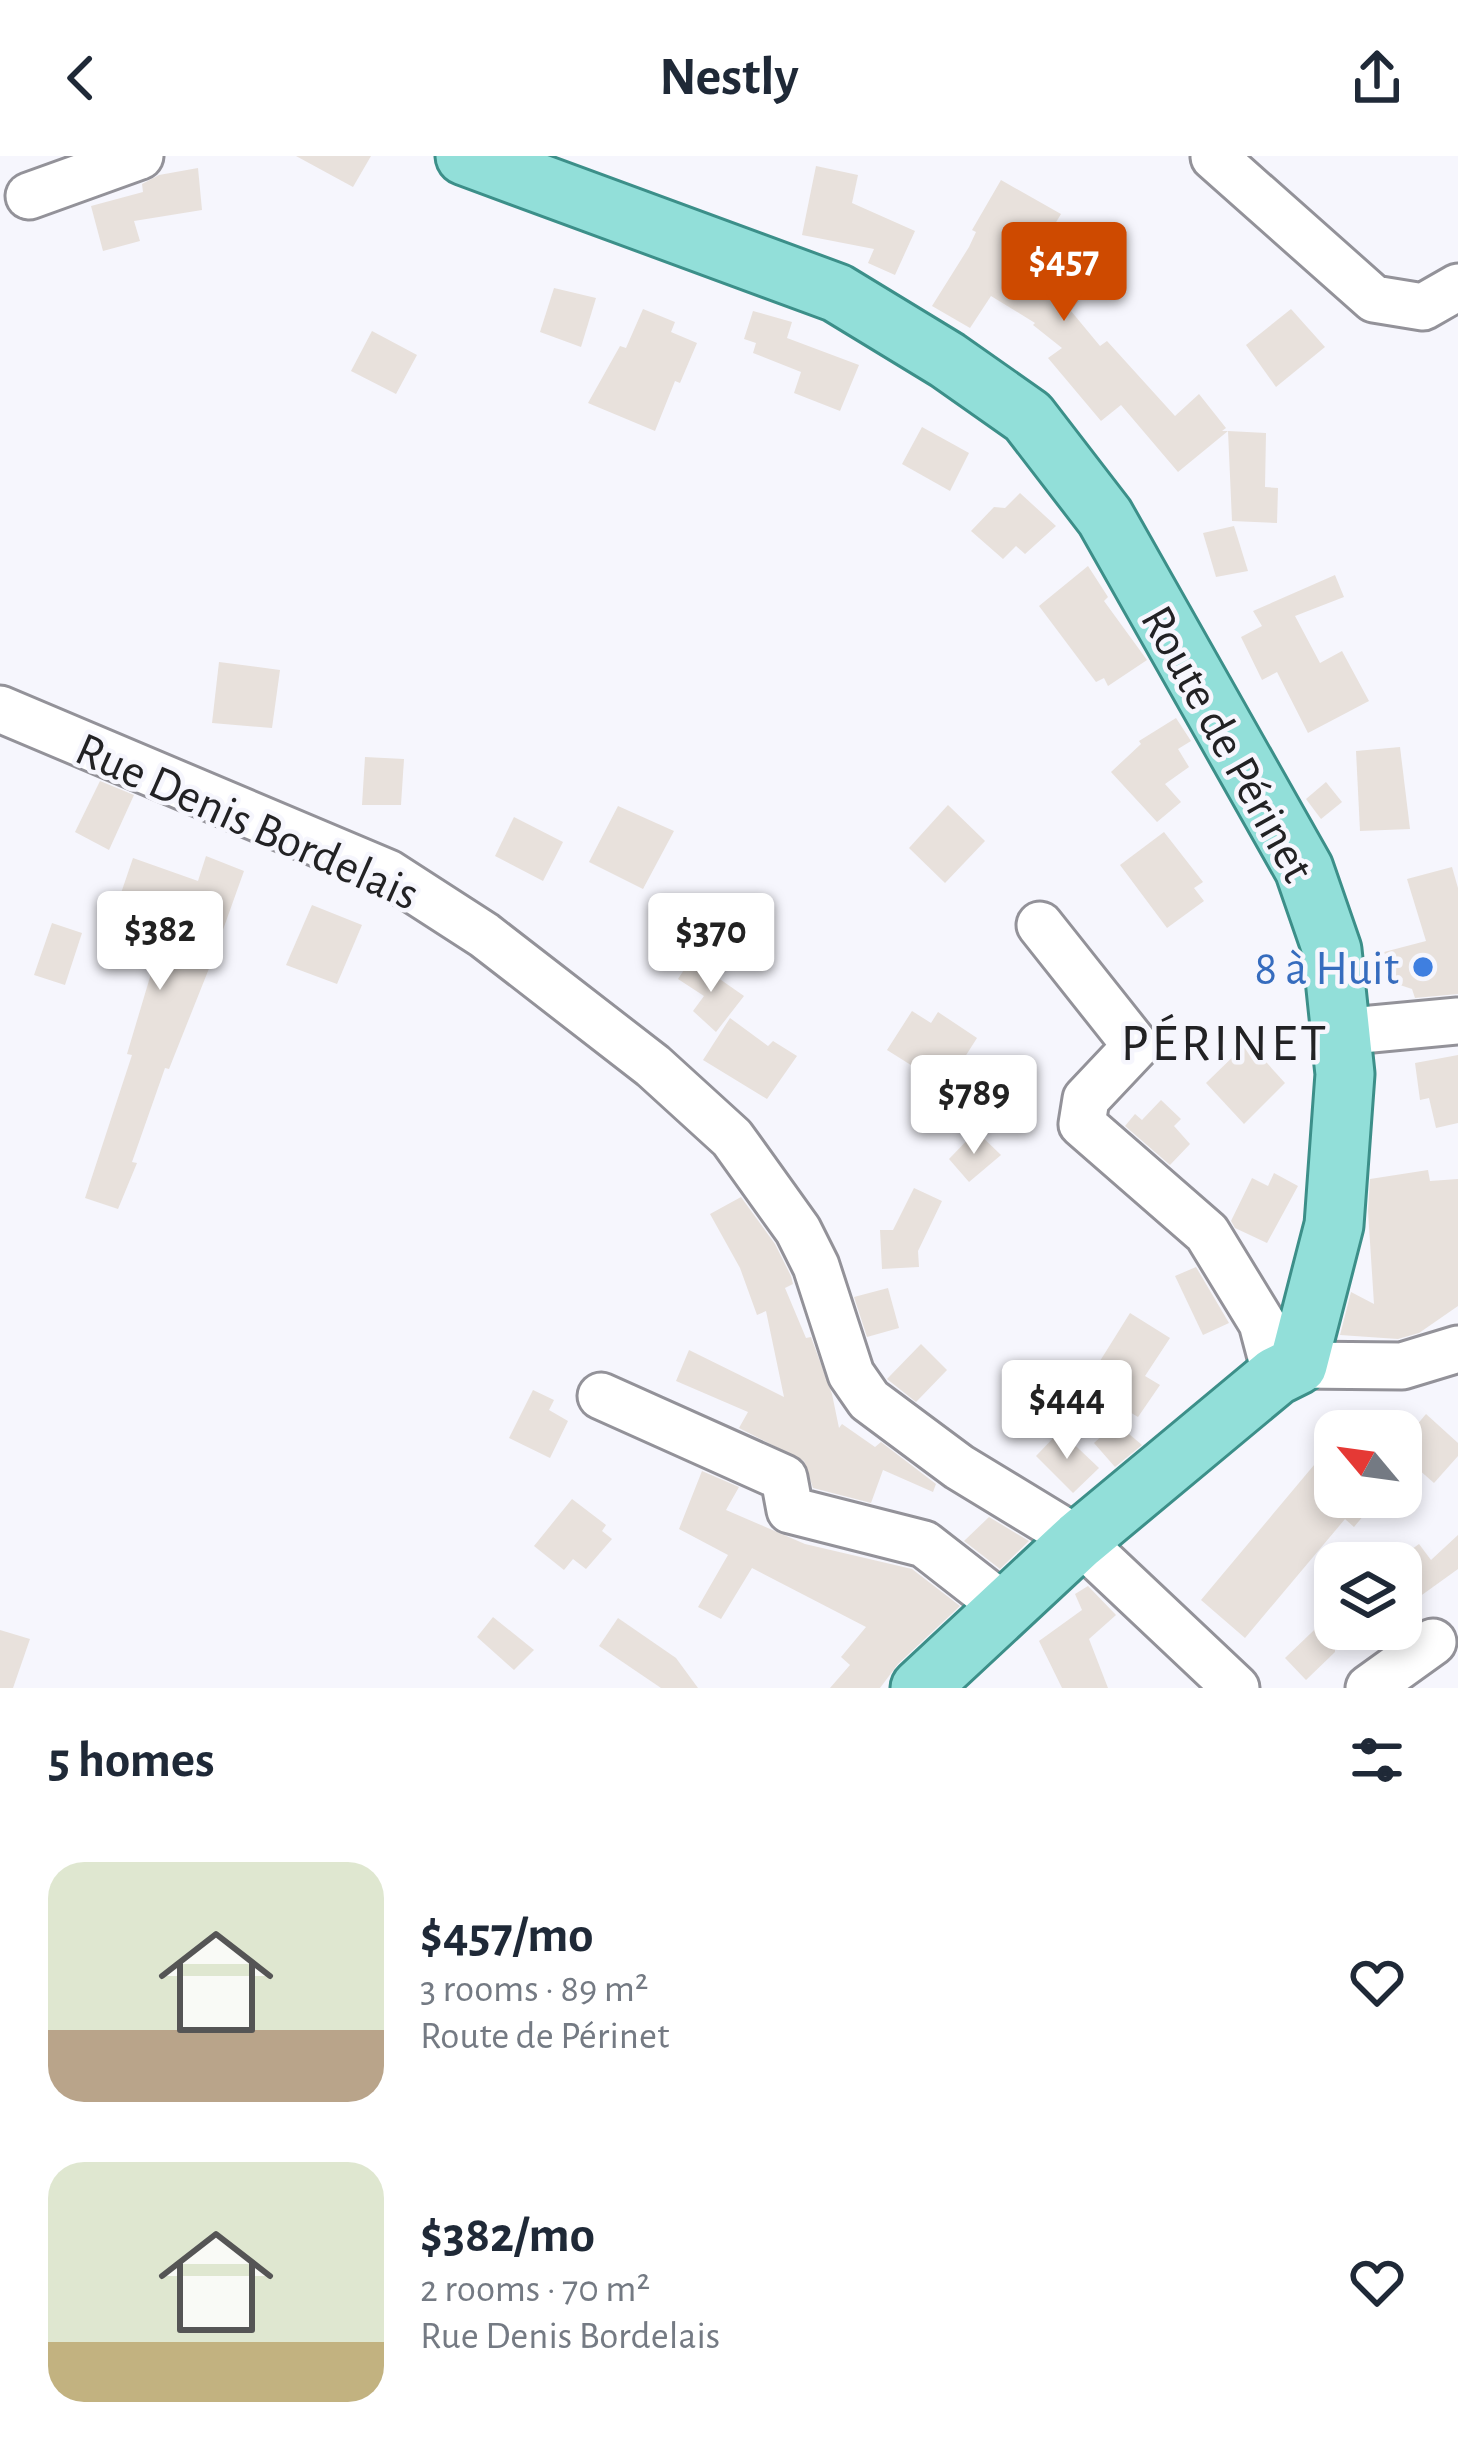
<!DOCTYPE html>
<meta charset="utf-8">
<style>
:root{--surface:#fff;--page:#f6f6f7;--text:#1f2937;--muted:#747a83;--accent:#ce4a00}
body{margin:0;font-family:"Alegreya Sans",sans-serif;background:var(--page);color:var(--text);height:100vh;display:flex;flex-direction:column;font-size:45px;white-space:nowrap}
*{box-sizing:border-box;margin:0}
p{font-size:39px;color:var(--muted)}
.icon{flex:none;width:66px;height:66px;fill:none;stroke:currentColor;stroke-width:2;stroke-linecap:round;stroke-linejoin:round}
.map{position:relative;height:1532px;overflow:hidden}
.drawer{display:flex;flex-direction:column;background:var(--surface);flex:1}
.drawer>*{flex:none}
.needle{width:78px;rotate:299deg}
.controls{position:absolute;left:1314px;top:1254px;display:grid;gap:24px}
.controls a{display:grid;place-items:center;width:108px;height:108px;border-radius:24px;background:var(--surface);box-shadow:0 6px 18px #0003;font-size:60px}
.price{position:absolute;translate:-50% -102px;padding:0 27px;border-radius:12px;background:#fff;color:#222;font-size:39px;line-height:78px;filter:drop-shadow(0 3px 6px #0008)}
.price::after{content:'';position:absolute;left:50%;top:72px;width:36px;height:27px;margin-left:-18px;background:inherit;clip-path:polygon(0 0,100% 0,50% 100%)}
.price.on{background:var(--accent);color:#fff}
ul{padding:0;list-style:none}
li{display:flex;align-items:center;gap:36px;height:300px;padding:0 48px}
li span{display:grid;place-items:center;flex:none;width:336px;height:240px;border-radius:36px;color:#555}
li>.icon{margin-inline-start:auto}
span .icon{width:144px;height:144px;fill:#fffc;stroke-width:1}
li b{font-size:51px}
h2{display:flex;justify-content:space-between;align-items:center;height:144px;padding:0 48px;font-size:51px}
header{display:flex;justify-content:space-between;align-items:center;height:156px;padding:0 48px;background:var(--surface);font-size:54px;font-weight:700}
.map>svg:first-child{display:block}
</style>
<header><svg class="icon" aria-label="back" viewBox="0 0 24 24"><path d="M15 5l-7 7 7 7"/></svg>Nestly<svg class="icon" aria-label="share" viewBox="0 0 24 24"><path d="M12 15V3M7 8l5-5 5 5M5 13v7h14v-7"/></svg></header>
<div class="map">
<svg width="1458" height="1532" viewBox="0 0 1458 1532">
<rect width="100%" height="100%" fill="#f6f6fd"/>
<g fill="#e8e1dc">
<path d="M 296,0 L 371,0 L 353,31 Z"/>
<path d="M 816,10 L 858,19 L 852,47 L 915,75 L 895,119 L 868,107 L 874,93 L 802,79 Z"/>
<path d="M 198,12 L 202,54 L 134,65 L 140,85 L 103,95 L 91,50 L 143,36 L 142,28 L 159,19 Z"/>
<path d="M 1001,24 L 1061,58 L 1033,104 L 1079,145 L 1071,155 L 1100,190 L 1107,185 L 1175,260 L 1199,238 L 1226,272 L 1222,275 L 1228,275 L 1178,316 L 1121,249 L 1101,265 L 1048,202 L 1062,192 L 1033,169 L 1035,167 L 991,140 L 970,172 L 932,150 L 969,91 L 976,76 L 972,74 Z"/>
<path d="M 554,132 L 596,142 L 581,191 L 540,176 Z"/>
<path d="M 643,153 L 675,166 L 671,176 L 697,187 L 680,227 L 675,225 L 655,275 L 588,247 L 620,190 L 626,192 Z"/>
<path d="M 1291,153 L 1325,191 L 1276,231 L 1246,189 Z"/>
<path d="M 753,155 L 792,166 L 787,182 L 859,209 L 840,255 L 794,237 L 801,216 L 753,197 L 756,187 L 744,183 Z"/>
<path d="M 372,175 L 417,199 L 396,238 L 351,215 Z"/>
<path d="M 922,271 L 969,297 L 950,335 L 902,308 Z"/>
<path d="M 1228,275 L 1266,277 L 1265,331 L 1278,332 L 1277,367 L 1232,365 Z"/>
<path d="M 1020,337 L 1056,370 L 1025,398 L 1016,390 L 1003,403 L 971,375 L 994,351 L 1005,352 Z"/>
<path d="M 1234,370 L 1248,415 L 1216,421 L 1203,377 Z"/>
<path d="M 1088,410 L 1108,441 L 1104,445 L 1147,504 L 1108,530 L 1104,522 L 1096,526 L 1039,450 Z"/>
<path d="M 1335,419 L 1344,441 L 1295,460 L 1320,507 L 1342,495 L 1369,545 L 1308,577 L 1277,516 L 1262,524 L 1241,481 L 1262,470 L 1253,455 Z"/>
<path d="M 219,506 L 280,514 L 272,572 L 212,567 Z"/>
<path d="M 1176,562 L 1191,585 L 1178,593 L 1189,611 L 1165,628 L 1181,646 L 1157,666 L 1111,616 L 1141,588 L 1139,585 Z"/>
<path d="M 1400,591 L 1410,673 L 1360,675 L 1356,595 Z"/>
<path d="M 365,601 L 404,603 L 401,649 L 362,649 Z"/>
<path d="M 100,625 L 134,639 L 109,694 L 75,676 Z"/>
<path d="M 1326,626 L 1342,646 L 1321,663 L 1306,643 Z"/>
<path d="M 948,649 L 985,685 L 945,727 L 909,692 Z"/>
<path d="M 618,650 L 674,675 L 643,733 L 589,706 Z"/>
<path d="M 514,661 L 563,686 L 543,725 L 495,700 Z"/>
<path d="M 1164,676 L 1203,726 L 1194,732 L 1204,745 L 1167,772 L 1120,709 Z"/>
<path d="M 206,700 L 244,715 L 210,810 L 169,913 L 165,912 L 132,1006 L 137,1007 L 118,1053 L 85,1042 L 132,899 L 127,898 L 156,801 L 105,784 L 133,702 L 198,725 Z"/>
<path d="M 1452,711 L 1458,732 L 1458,838 L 1415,842 L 1412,833 L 1391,826 L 1384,796 L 1426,785 L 1407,723 Z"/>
<path d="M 312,749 L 362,769 L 337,828 L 286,809 Z"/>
<path d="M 52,767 L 82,777 L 65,829 L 34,819 Z"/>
<path d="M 691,803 L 744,840 L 716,876 L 693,855 L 704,840 L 678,823 Z"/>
<path d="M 912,855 L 931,867 L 938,856 L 977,882 L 938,943 L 914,929 L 922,916 L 887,894 Z"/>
<path d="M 730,862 L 768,890 L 773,885 L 797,900 L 767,943 L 703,904 Z"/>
<path d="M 1248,886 L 1285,927 L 1244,968 L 1206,927 Z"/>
<path d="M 1458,899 L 1458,967 L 1436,972 L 1429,942 L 1420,944 L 1415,907 Z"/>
<path d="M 1161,944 L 1181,963 L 1174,970 L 1190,988 L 1170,1009 L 1125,970 L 1135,958 L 1142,964 Z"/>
<path d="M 976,975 L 1001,999 L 969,1026 L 949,1003 Z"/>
<path d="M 1428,1014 L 1430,1025 L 1458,1023 L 1458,1150 L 1419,1177 L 1398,1183 L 1340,1179 L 1351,1136 L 1374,1148 L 1368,1055 L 1370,1023 Z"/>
<path d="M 1274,1017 L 1298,1030 L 1267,1087 L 1235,1072 L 1231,1065 L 1252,1022 L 1268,1030 Z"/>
<path d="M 914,1032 L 942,1045 L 918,1095 L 919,1111 L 882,1113 L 880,1074 L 893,1074 Z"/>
<path d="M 741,1041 L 775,1088 L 791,1120 L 793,1128 L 785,1132 L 806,1182 L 811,1181 L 832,1238 L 839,1272 L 842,1268 L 875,1291 L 881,1286 L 936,1328 L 933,1336 L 883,1314 L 871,1347 L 813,1332 L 804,1305 L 739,1272 L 748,1256 L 676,1225 L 689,1194 L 784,1241 L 766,1155 L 757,1159 L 740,1112 L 710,1058 Z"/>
<path d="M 1196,1111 L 1229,1167 L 1203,1179 L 1175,1120 Z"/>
<path d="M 888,1132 L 899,1172 L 867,1181 L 854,1141 Z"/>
<path d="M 1130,1157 L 1170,1182 L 1145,1220 L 1160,1229 L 1138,1261 L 1085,1229 Z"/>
<path d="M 921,1188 L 947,1214 L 916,1246 L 887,1223 Z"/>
<path d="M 533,1234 L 554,1244 L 549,1254 L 568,1265 L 550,1302 L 509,1282 Z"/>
<path d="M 1426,1258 L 1458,1287 L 1458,1300 L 1434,1327 L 1401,1298 L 1401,1288 Z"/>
<path d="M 1116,1267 L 1142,1289 L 1115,1311 L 1094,1287 Z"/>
<path d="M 1060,1275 L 1099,1312 L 1073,1337 L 1036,1300 Z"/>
<path d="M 1335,1284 L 1335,1341 L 1379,1341 L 1354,1371 L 1345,1363 L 1245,1482 L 1201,1444 Z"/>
<path d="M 702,1315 L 739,1331 L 726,1354 L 805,1388 L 912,1413 L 960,1450 L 898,1508 L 880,1532 L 830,1532 L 850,1509 L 841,1501 L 866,1471 L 752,1412 L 721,1463 L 698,1451 L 728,1399 L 679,1373 Z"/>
<path d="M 572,1343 L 606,1369 L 602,1375 L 612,1383 L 586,1413 L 573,1403 L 564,1414 L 534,1390 Z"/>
<path d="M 989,1361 L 1029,1385 L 1000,1413 L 964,1385 Z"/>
<path d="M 1458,1379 L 1458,1413 L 1401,1454 L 1401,1401 L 1419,1388 L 1431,1404 Z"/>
<path d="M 1088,1430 L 1116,1459 L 1089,1483 L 1108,1532 L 1062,1532 L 1039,1485 L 1082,1454 L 1075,1438 Z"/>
<path d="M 1335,1454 L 1335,1496 L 1306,1524 L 1285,1502 Z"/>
<path d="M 493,1461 L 534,1494 L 514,1514 L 477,1481 Z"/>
<path d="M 618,1462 L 676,1502 L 698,1532 L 661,1532 L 599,1490 Z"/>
<path d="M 0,1474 L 30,1483 L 13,1532 L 0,1532 Z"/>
</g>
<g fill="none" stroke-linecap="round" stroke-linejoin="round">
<g stroke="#939299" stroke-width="51">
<g id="minor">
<path d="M 1214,1 L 1374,143 L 1423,151 L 1458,131"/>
<path d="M 29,40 L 140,0"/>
<path d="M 0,553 L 388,717 L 484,779 L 653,910 L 732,982 L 798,1074 L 816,1110 L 851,1218 L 869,1244 L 959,1311 L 1079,1384 L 1236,1532"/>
<path d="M 1040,769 L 1136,890 L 1086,943 L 1082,968 L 1207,1077 L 1262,1167 L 1276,1220"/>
<path d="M 1340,876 L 1458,865"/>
<path d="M 1298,1209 L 1402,1210 L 1458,1193"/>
<path d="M 601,1240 L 784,1322 L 790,1354 L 924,1388 L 1006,1452"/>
<path d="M 1369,1532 L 1433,1486"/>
</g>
</g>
<g stroke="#3c8f89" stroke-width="63">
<path id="major" d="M 465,0 L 837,137 L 947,204 L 1028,261 L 1105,361 L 1304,713 L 1332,794 L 1345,918 L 1334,1069 L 1298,1209 L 1276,1220 L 1079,1384 L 920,1532"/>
</g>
<use href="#minor" stroke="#fff" stroke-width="45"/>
<use href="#major" stroke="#92dfd9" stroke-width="57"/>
</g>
<circle fill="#3f7fe0" stroke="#f6f6fd" stroke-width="4.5" cx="1423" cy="811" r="12"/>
<g text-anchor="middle" stroke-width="9" stroke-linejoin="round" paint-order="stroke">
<g font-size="48" fill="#222224" stroke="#f6f6fd">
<text transform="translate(1229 587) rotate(61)" y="17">Route de Périnet</text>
<text transform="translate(248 664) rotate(24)" y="17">Rue Denis Bordelais</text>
</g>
<g font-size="48" fill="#366cbe" stroke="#f6f6fd" text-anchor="end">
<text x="1399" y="828">8 à Huit</text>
</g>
<g font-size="54" letter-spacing="3" fill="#222224" stroke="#f6f6fd">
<text x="1225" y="904">PÉRINET</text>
</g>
</g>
</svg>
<div class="controls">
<a><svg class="needle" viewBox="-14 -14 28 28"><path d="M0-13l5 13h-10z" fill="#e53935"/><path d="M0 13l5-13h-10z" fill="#747a83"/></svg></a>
<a><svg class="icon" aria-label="layers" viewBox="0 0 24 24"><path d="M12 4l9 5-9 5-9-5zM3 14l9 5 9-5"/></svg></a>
</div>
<b class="price on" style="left:1064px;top:168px">$457</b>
<b class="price" style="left:160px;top:837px">$382</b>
<b class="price" style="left:711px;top:839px">$370</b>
<b class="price" style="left:974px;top:1001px">$789</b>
<b class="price" style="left:1067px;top:1306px">$444</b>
</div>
<section class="drawer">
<h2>5 homes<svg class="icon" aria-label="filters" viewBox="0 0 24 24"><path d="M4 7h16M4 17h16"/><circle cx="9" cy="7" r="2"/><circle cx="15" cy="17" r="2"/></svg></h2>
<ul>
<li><span style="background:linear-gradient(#dfe7d0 70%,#b9a48a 0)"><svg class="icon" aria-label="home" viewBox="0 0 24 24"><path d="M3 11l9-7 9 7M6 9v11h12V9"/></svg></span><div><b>$457/mo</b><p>3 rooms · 89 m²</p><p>Route de Périnet</p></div><svg class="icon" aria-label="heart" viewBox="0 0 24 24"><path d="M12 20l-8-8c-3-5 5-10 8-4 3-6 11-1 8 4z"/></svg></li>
<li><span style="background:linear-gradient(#dfe7d0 75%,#c2b280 0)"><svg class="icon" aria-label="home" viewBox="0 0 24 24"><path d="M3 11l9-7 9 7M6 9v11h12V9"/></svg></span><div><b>$382/mo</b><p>2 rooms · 70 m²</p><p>Rue Denis Bordelais</p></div><svg class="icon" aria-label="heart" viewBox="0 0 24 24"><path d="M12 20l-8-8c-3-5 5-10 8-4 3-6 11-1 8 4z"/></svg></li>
</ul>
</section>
